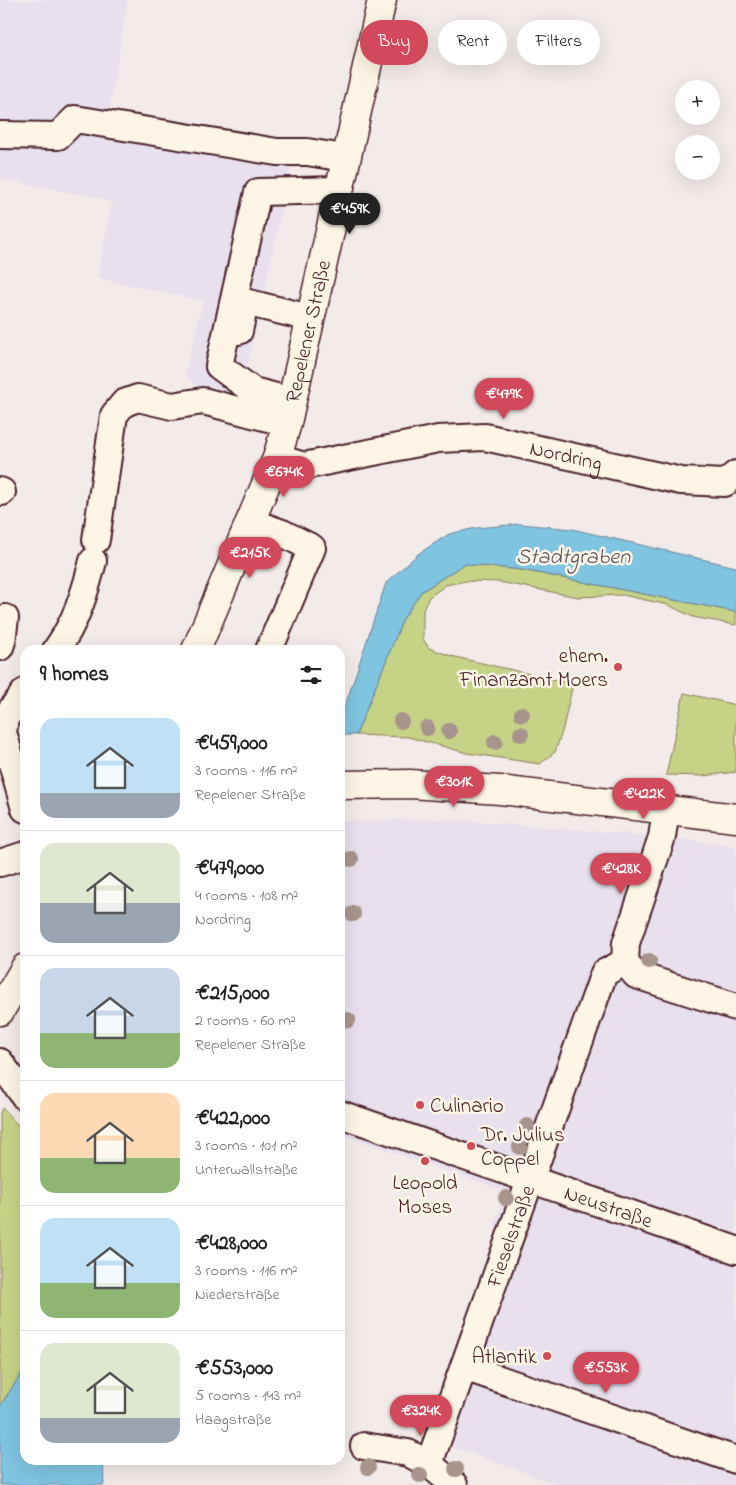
<!DOCTYPE html>
<meta charset="utf-8">
<style>
:root{--surface:#fff;--page:#f2f2f2;--text:#202124;--muted:#757577;--line:#e0e0e0;--accent:#d1495b}
body{margin:0;font-family:"Indie Flower",sans-serif;background:var(--page);color:var(--text);height:100vh;display:flex;flex-direction:column;font-size:19px;white-space:nowrap}
*{box-sizing:border-box;margin:0}
p{font-size:16px;color:var(--muted)}
.icon{flex:none;width:28px;height:28px;fill:none;stroke:currentColor;stroke-width:2;stroke-linecap:round;stroke-linejoin:round}
.map{position:relative;flex:1;overflow:hidden}
.drawer{position:absolute;left:20px;top:645px;width:325px;height:820px;display:flex;flex-direction:column;background:var(--surface);border-radius:15px;box-shadow:0 5px 20px #0002}
.drawer>*{flex:none}
.guide{position:absolute;left:360px;top:20px;width:300px;height:45px;display:flex;gap:10px}
.buttons{position:absolute;left:675px;top:80px;display:grid;gap:10px}
.buttons a{display:grid;place-items:center;width:45px;height:45px;border-radius:50%;background:var(--surface);box-shadow:0 5px 20px #0002;font-size:25px}
.price{position:absolute;translate:-50% -42px;padding:0 11px;border-radius:18px;background:var(--accent);color:#fff;font-size:16px;line-height:32px;filter:drop-shadow(0 1px 2px #0008)}
.price::after{content:'';position:absolute;left:50%;top:30px;width:15px;height:11px;margin-left:-8px;background:inherit;clip-path:polygon(0 0,100% 0,50% 100%)}
.price.active{background:#222;color:#fff}
ul{padding:0;list-style:none}
li{display:flex;align-items:center;gap:15px;height:125px;padding:0 20px}
li+li{border-top:1px solid var(--line)}
li span{display:grid;place-items:center;flex:none;width:140px;height:100px;border-radius:15px;color:#555}
li>.icon{margin-inline-start:auto}
span .icon{width:60px;height:60px;fill:#fffc;stroke-width:1}
li b{font-size:21px}
h2{display:flex;justify-content:space-between;align-items:center;height:60px;padding:0 20px;font-size:21px}
.pill{padding:0 18px;border-radius:22px;background:var(--surface);box-shadow:0 5px 20px #0002;font-size:18px;line-height:45px}
.pill.active{background:var(--accent);color:#fff}
.map>svg:first-child{display:block}
</style>
<div class="map">
<svg width="736" height="1485" viewBox="0 0 736 1485">
<rect width="100%" height="100%" fill="#f3ebe9"/>
<filter id="ink" filterUnits="userSpaceOnUse"><feTurbulence type="fractalNoise" baseFrequency=".02" numOctaves="2"/><feDisplacementMap in="SourceGraphic" scale="10" xChannelSelector="R" yChannelSelector="G"/><feConvolveMatrix kernelMatrix="1 2 1 2 8 2 1 2 1" color-interpolation-filters="sRGB"/></filter>
<g filter="url(#ink)">
<g fill="#e8e0ed">
<path d="M 0,0 L 128,0 L 101,159 L 107,130 L 293,161 L 234,425 L 185,375 L 203,301 L 97,278 L 112,202 L 95,197 L 0,179 Z"/>
<path d="M 448,819 L 662,837 L 736,846 L 736,1485 L 559,1485 L 437,1441 L 506,1235 L 494,1226 L 505,1191 L 340,1134 L 340,821 Z"/>
</g>
<g fill="#c6d286" stroke="#887858">
<path d="M 464,564 L 522,570 L 736,612 L 736,625 L 693,617 L 668,605 L 623,595 L 578,597 L 499,582 L 466,581 L 446,585 L 429,597 L 423,610 L 423,639 L 429,648 L 451,656 L 573,684 L 562,732 L 555,752 L 540,764 L 467,753 L 408,737 L 356,735 L 403,619 L 421,592 Z"/>
<path d="M 684,693 L 736,705 L 736,772 L 703,776 L 666,775 Z"/>
<path d="M 2,1108 L 25,1133 L 25,1368 L 0,1406 L 0,1113 Z"/>
</g>
<g fill="#7fc4e0" stroke="#6a8298">
<path d="M 521,524 L 572,529 L 736,567 L 736,612 L 522,570 L 464,564 L 421,592 L 403,619 L 356,735 L 340,735 L 340,721 L 386,583 L 418,554 L 449,534 L 476,528 Z"/>
<path d="M 25,1368 L 25,1460 L 103,1460 L 104,1485 L 0,1485 L 0,1406 Z"/>
</g>
<g fill="none" stroke-linecap="round" stroke-linejoin="round">
<g stroke="#4a1f2b" stroke-width="30">
<g id="minor">
<path d="M 0,135 L 58,136 L 75,119 L 277,152 L 307,152 L 345,158"/>
<path d="M 239,331 L 245,302 L 310,318"/>
<path d="M 292,401 L 253,391 L 219,366 L 258,192 L 338,190"/>
<path id="s1" d="M 277,458 L 304,466 L 438,439 L 485,437 L 681,481 L 725,483 L 736,474"/>
<path d="M 0,491 L 2,492"/>
<path d="M 251,522 L 282,533 L 312,548 L 269,650"/>
<path d="M 96,540 L 114,415 L 124,403 L 138,398 L 172,406 L 203,401 L 287,423"/>
<path d="M 0,647 L 2,641 L 5,618"/>
<path d="M 56,650 C 76,622 85,593 93,561"/>
<path d="M 25,692 L 5,718 L 3,732 L 25,809"/>
<path d="M 666,809 L 662,837 L 626,943 L 625,962 L 636,975 L 736,1007"/>
<path d="M 0,863 L 25,855"/>
<path d="M 0,1062 L 25,1097"/>
<path id="s2" d="M 340,1114 L 736,1250"/>
<path d="M 464,1367 L 736,1460"/>
<path d="M 364,1446 L 408,1453 L 429,1464 L 454,1485"/>
<path id="s3" d="M 429,1464 L 604,973 L 625,962"/>
</g>
</g>
<g stroke="#4a1f2b" stroke-width="31">
<g id="major">
<path id="s4" d="M 196,650 L 277,458 L 287,423 L 382,0"/>
<path d="M 340,785 L 410,784 L 500,790 L 736,818"/>
<path d="M 0,1011 L 25,968"/>
</g>
</g>
<use href="#minor" stroke="#fcf5e5" stroke-width="26"/>
<use href="#major" stroke="#fcf5e5" stroke-width="28"/>
</g>
<g fill="#a7948d">
<circle cx="522" cy="714" r="8"/>
<circle cx="401" cy="721" r="8"/>
<circle cx="427" cy="728" r="8"/>
<circle cx="449" cy="731" r="8"/>
<circle cx="521" cy="734" r="8"/>
<circle cx="495" cy="742" r="8"/>
<circle cx="351" cy="859" r="8"/>
<circle cx="353" cy="914" r="8"/>
<circle cx="649" cy="961" r="8"/>
<circle cx="348" cy="1020" r="8"/>
<circle cx="527" cy="1126" r="8"/>
<circle cx="520" cy="1147" r="8"/>
<circle cx="506" cy="1198" r="8"/>
<circle cx="368" cy="1467" r="8"/>
<circle cx="456" cy="1469" r="8"/>
<circle cx="420" cy="1475" r="8"/>
</g>
</g>
<g fill="#d1495b" stroke="#fcf5e5" stroke-width="2">
<circle cx="618" cy="667" r="5"/>
<circle cx="420" cy="1105" r="5"/>
<circle cx="471" cy="1146" r="5"/>
<circle cx="425" cy="1161" r="5"/>
<circle cx="547" cy="1356" r="5"/>
</g>
<g text-anchor="middle" stroke-width="5" stroke-linejoin="round" paint-order="stroke">
<g font-size="21" fill="#4a1f2b" stroke="#fcf5e5">
<text dy="7" stroke="none"><textPath href="#s4" startOffset="339">Repelener Straße</textPath></text>
<text dy="7" stroke="none"><textPath href="#s1" startOffset="295">Nordring</textPath></text>
<text dy="7" stroke="none"><textPath href="#s2" startOffset="284">Neustraße</textPath></text>
<text dy="7" stroke="none"><textPath href="#s3" startOffset="242">Fieselstraße</textPath></text>
</g>
<g font-size="21" fill="#4a1f2b" stroke="#fcf5e5" text-anchor="end">
<text x="608" y="662">ehem.<tspan x="608" dy="24">Finanzamt Moers</tspan></text>
<text x="430" y="1112" text-anchor="start">Culinario</text>
<text x="481" y="1141" text-anchor="start">Dr. Julius<tspan x="481" dy="24">Coppel</tspan></text>
<text x="425" y="1189" text-anchor="middle">Leopold<tspan x="425" dy="24">Moses</tspan></text>
<text x="537" y="1363">Atlantik</text>
</g>
<g font-size="22" font-style="italic" fill="#5a5161" stroke="#fcf5e5">
<text x="573" y="563">Stadtgraben</text>
</g>
</g>
</svg>
<div class="buttons">
<a>+</a>
<a>−</a>
</div>
<b class="price active" style="left:350px;top:235px">€459K</b>
<b class="price" style="left:504px;top:420px">€479K</b>
<b class="price" style="left:284px;top:498px">€674K</b>
<b class="price" style="left:250px;top:579px">€215K</b>
<b class="price" style="left:454px;top:808px">€301K</b>
<b class="price" style="left:644px;top:820px">€422K</b>
<b class="price" style="left:621px;top:895px">€428K</b>
<b class="price" style="left:606px;top:1394px">€553K</b>
<b class="price" style="left:421px;top:1437px">€324K</b>
<div class="guide">
<a class="pill active">Buy</a>
<a class="pill">Rent</a>
<a class="pill">Filters</a>
</div>
<section class="drawer">
<h2>9 homes<svg class="icon" aria-label="filters" viewBox="0 0 24 24"><path d="M4 7h16M4 17h16"/><circle cx="9" cy="7" r="2"/><circle cx="15" cy="17" r="2"/></svg></h2>
<ul>
<li><span style="background:linear-gradient(#bfe0f5 75%,#9aa5b1 0)"><svg class="icon" aria-label="home" viewBox="0 0 24 24"><path d="M3 11l9-7 9 7M6 9v11h12V9"/></svg></span><div><b>€459,000</b><p>3 rooms · 116 m²</p><p>Repelener Straße</p></div></li>
<li><span style="background:linear-gradient(#dfe7d0 60%,#9aa5b1 0)"><svg class="icon" aria-label="home" viewBox="0 0 24 24"><path d="M3 11l9-7 9 7M6 9v11h12V9"/></svg></span><div><b>€479,000</b><p>4 rooms · 108 m²</p><p>Nordring</p></div></li>
<li><span style="background:linear-gradient(#c9d6e8 65%,#8fb573 0)"><svg class="icon" aria-label="home" viewBox="0 0 24 24"><path d="M3 11l9-7 9 7M6 9v11h12V9"/></svg></span><div><b>€215,000</b><p>2 rooms · 60 m²</p><p>Repelener Straße</p></div></li>
<li><span style="background:linear-gradient(#ffd9b3 65%,#8fb573 0)"><svg class="icon" aria-label="home" viewBox="0 0 24 24"><path d="M3 11l9-7 9 7M6 9v11h12V9"/></svg></span><div><b>€422,000</b><p>3 rooms · 101 m²</p><p>Unterwallstraße</p></div></li>
<li><span style="background:linear-gradient(#bfe0f5 65%,#8fb573 0)"><svg class="icon" aria-label="home" viewBox="0 0 24 24"><path d="M3 11l9-7 9 7M6 9v11h12V9"/></svg></span><div><b>€428,000</b><p>3 rooms · 116 m²</p><p>Niederstraße</p></div></li>
<li><span style="background:linear-gradient(#dfe7d0 75%,#9aa5b1 0)"><svg class="icon" aria-label="home" viewBox="0 0 24 24"><path d="M3 11l9-7 9 7M6 9v11h12V9"/></svg></span><div><b>€553,000</b><p>5 rooms · 143 m²</p><p>Haagstraße</p></div></li>
</ul>
</section>
</div>
